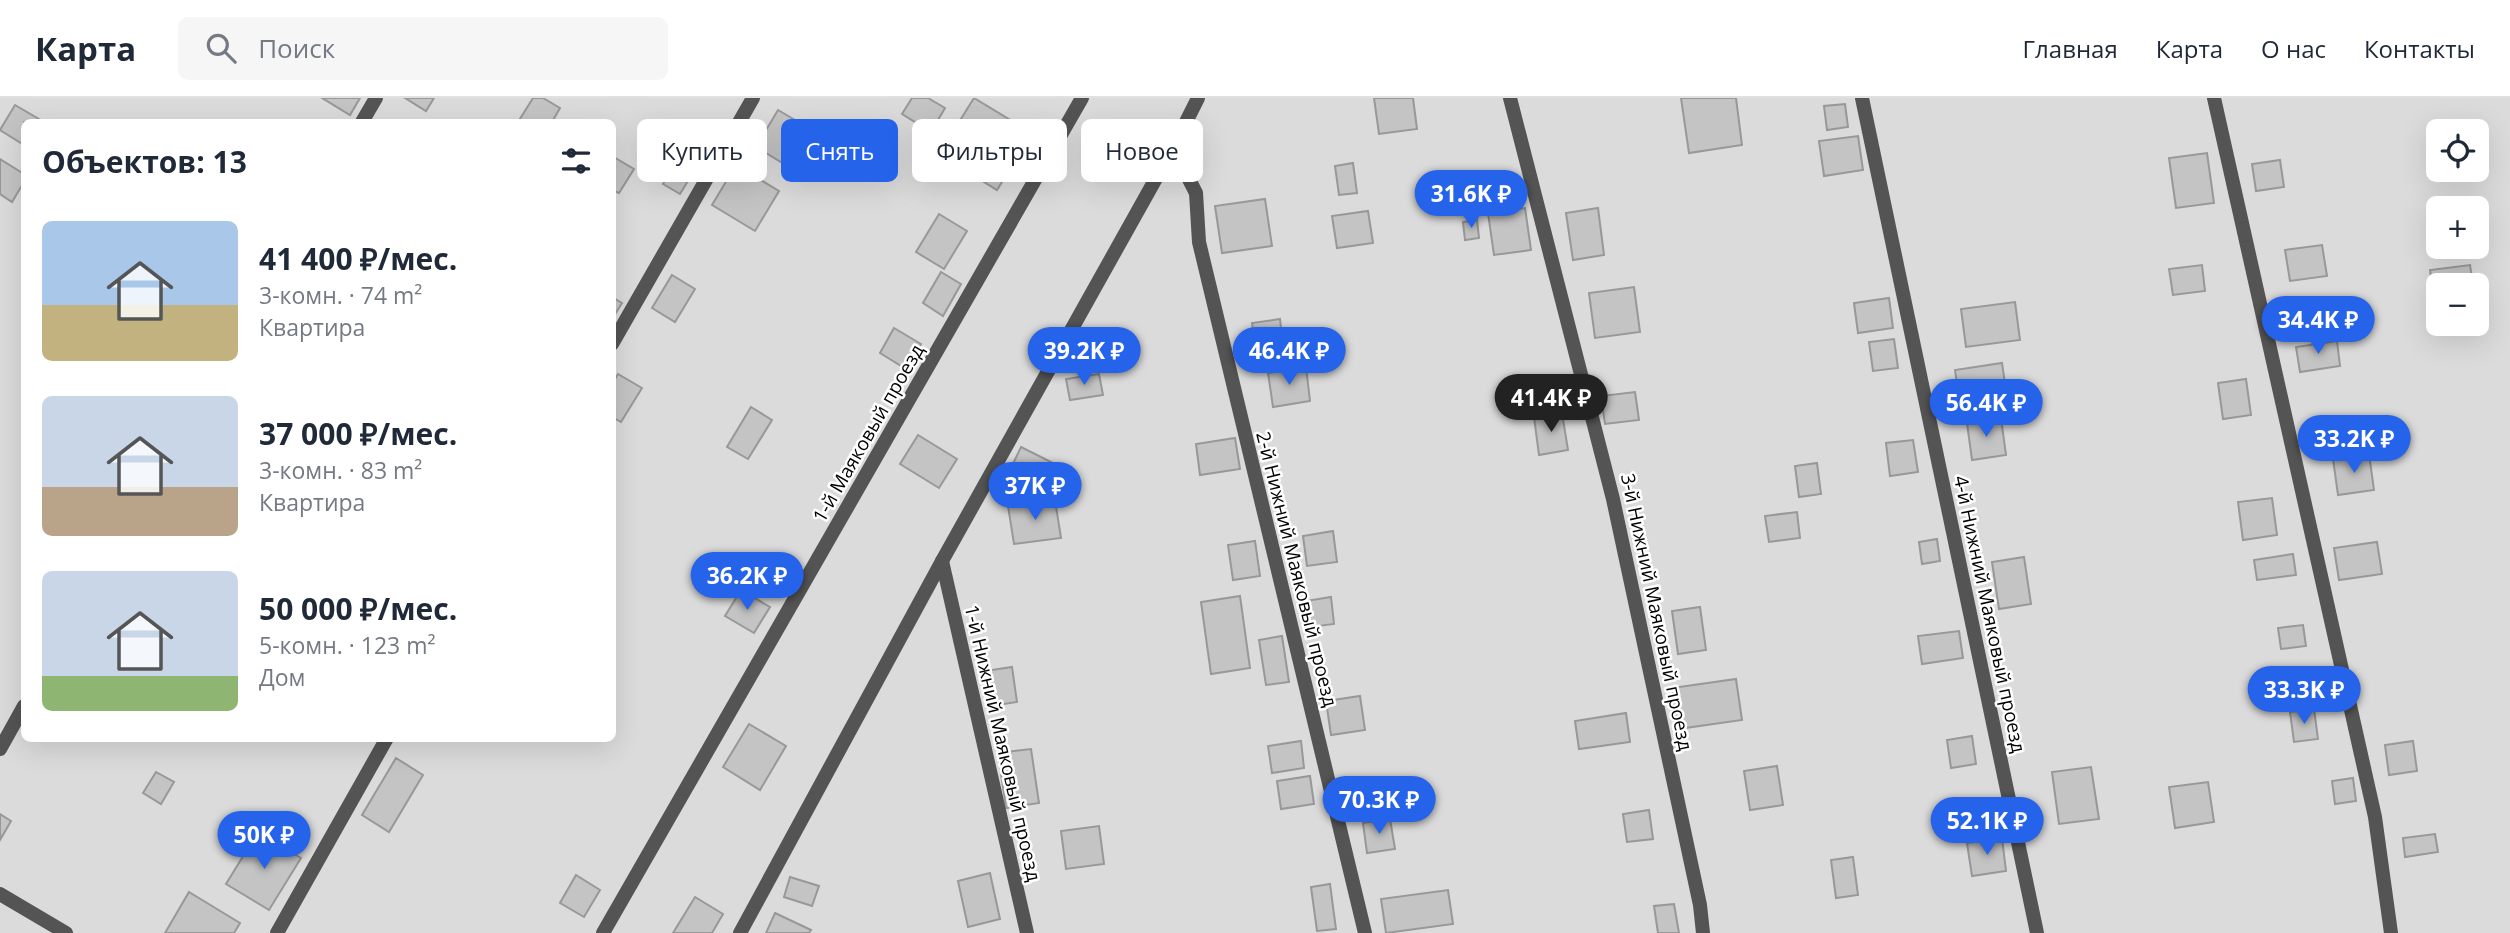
<!DOCTYPE html>
<html lang="ru">
<meta charset="utf-8">
<style>
:root{--surface:#fff;--page:#f6f6f7;--text:#1f2937;--muted:#747a83;--line:#e0e1e3;--accent:#2563eb}
body{margin:0;font-family:"Open Sans",sans-serif;background:var(--page);color:var(--text);height:100vh;display:flex;flex-direction:column;font-size:26px;white-space:nowrap}
*{box-sizing:border-box;margin:0}
p{font-size:23px;color:var(--muted)}
.icon{flex:none;width:38px;height:38px;fill:none;stroke:currentColor;stroke-width:2;stroke-linecap:round;stroke-linejoin:round}
.map{position:relative;flex:1;overflow:hidden}
.panel{position:absolute;left:21px;top:21px;width:595px;height:623px;display:flex;flex-direction:column;background:var(--surface);border-radius:10px;box-shadow:0 7px 28px #0002}
.panel>*{flex:none}
.hud{position:absolute;left:637px;top:21px;width:665px;height:63px;display:flex;gap:14px}
.fabs{position:absolute;left:2426px;top:21px;display:grid;gap:14px}
.fabs a{display:grid;place-items:center;width:63px;height:63px;border-radius:10px;background:var(--surface);box-shadow:0 7px 28px #0002;font-size:35px}
.price{position:absolute;translate:-50% -60px;padding:0 16px;border-radius:24px;background:var(--accent);color:#fff;font-size:23px;line-height:46px;filter:drop-shadow(0 2px 4px #0008)}
.price::after{content:'';position:absolute;left:50%;top:42px;width:21px;height:16px;margin-left:-10px;background:inherit;clip-path:polygon(0 0,100% 0,50% 100%)}
.price.selected{background:#222;color:#fff}
ul{padding:0;list-style:none}
li{display:flex;align-items:center;gap:21px;height:175px;padding:0 21px}
li span{display:grid;place-items:center;flex:none;width:196px;height:140px;border-radius:10px;color:#555}
li>.icon{margin-inline-start:auto}
span .icon{width:84px;height:84px;fill:#fffc;stroke-width:1}
li b{font-size:30px}
h2{display:flex;justify-content:space-between;align-items:center;height:84px;padding:0 21px;font-size:30px}
.tag{padding:0 24px;border-radius:10px;background:var(--surface);box-shadow:0 7px 28px #0002;font-size:24px;line-height:63px}
.tag.selected{background:var(--accent);color:#fff}
header{display:flex;align-items:center;gap:42px;box-sizing:border-box;height:98px;padding:0 35px;background:var(--surface);border-bottom:2px solid var(--line)}
header strong{font-size:33px}
nav{display:flex;gap:38px;margin-inline-start:auto;font-size:24px}
.search{width:490px;height:63px;background:var(--page);display:flex;align-items:center;gap:18px;box-sizing:border-box;padding:0 24px;border-radius:10px;color:var(--muted);font-size:26px}
.map>svg:first-child{display:block}
</style>
<header>
<strong>Карта</strong>
<div class="search"><svg class="icon" aria-label="search" viewBox="0 0 24 24"><circle cx="10" cy="10" r="6"/><path d="M15 15l6 6"/></svg>Поиск</div>
<nav><a>Главная</a><a>Карта</a><a>О нас</a><a>Контакты</a></nav>
</header>
<div class="map">
<svg width="2510" height="835" viewBox="0 0 2510 835">
<rect width="100%" height="100%" fill="#fff"/>
<path fill="#dbdbdb" fill-rule="evenodd" d="M 0,0 L 2510,0 L 2510,835 L 0,835 ZM 24,24 L 612,24 L 612,640 L 24,640 ZM 2438,33 L 2476,33 L 2476,72 L 2438,72 ZM 2438,110 L 2476,110 L 2476,149 L 2438,149 ZM 2438,187 L 2476,187 L 2476,226 L 2438,226 Z"/>
<g fill="#c4c4c4" stroke="#989898" stroke-width="2">
<path d="M 322,0 L 360,0 L 350,17 Z"/>
<path d="M 405,0 L 434,0 L 426,13 Z"/>
<path d="M 533,0 L 543,0 L 560,10 L 552,24 L 518,24 Z"/>
<path d="M 912,0 L 928,0 L 945,10 L 931,34 L 902,16 Z"/>
<path d="M 974,0 L 1032,35 L 997,92 L 939,56 Z"/>
<path d="M 1374,0 L 1413,0 L 1417,31 L 1379,36 Z"/>
<path d="M 1681,0 L 1736,0 L 1742,47 L 1689,55 Z"/>
<path d="M 1845,6 L 1848,29 L 1827,32 L 1824,8 Z"/>
<path d="M 15,7 L 44,24 L 24,24 L 24,47 L 0,32 Z"/>
<path d="M 778,12 L 812,32 L 789,69 L 756,49 Z"/>
<path d="M 1858,38 L 1863,72 L 1824,78 L 1819,43 Z"/>
<path d="M 686,47 L 703,58 L 680,96 L 663,86 Z"/>
<path d="M 2207,55 L 2214,105 L 2176,110 L 2169,60 Z"/>
<path d="M 612,58 L 634,71 L 619,95 L 612,92 Z"/>
<path d="M 0,61 L 24,76 L 24,84 L 12,104 L 0,96 Z"/>
<path d="M 2280,62 L 2284,89 L 2256,93 L 2252,66 Z"/>
<path d="M 1353,65 L 1357,95 L 1339,97 L 1335,68 Z"/>
<path d="M 736,67 L 779,93 L 755,133 L 712,107 Z"/>
<path d="M 1265,101 L 1272,148 L 1222,155 L 1215,108 Z"/>
<path d="M 1525,110 L 1531,152 L 1494,157 L 1488,115 Z"/>
<path d="M 1598,110 L 1604,157 L 1573,162 L 1566,115 Z"/>
<path d="M 1368,113 L 1373,145 L 1337,150 L 1332,118 Z"/>
<path d="M 939,116 L 967,133 L 944,171 L 916,154 Z"/>
<path d="M 1477,122 L 1479,140 L 1465,142 L 1463,124 Z"/>
<path d="M 2322,147 L 2327,178 L 2290,183 L 2285,152 Z"/>
<path d="M 2202,167 L 2205,193 L 2173,197 L 2169,171 Z"/>
<path d="M 2470,167 L 2473,187 L 2438,187 L 2436,215 L 2430,172 Z"/>
<path d="M 941,174 L 961,186 L 943,218 L 923,205 Z"/>
<path d="M 672,177 L 695,191 L 675,224 L 652,210 Z"/>
<path d="M 1634,189 L 1640,234 L 1595,240 L 1589,195 Z"/>
<path d="M 612,199 L 622,205 L 612,221 Z"/>
<path d="M 1889,200 L 1893,230 L 1858,235 L 1854,205 Z"/>
<path d="M 2015,204 L 2020,242 L 1966,249 L 1961,211 Z"/>
<path d="M 1280,221 L 1283,247 L 1256,251 L 1252,225 Z"/>
<path d="M 894,230 L 921,246 L 906,271 L 880,255 Z"/>
<path d="M 1894,241 L 1898,270 L 1873,273 L 1869,244 Z"/>
<path d="M 2337,243 L 2340,268 L 2300,274 L 2296,249 Z"/>
<path d="M 2002,265 L 2007,299 L 1960,306 L 1955,272 Z"/>
<path d="M 1306,269 L 1310,303 L 1273,309 L 1268,275 Z"/>
<path d="M 618,276 L 642,290 L 621,324 L 612,319 L 612,286 Z"/>
<path d="M 1099,276 L 1103,297 L 1070,302 L 1066,281 Z"/>
<path d="M 2246,281 L 2251,317 L 2223,321 L 2218,285 Z"/>
<path d="M 1635,294 L 1639,322 L 1605,326 L 1601,298 Z"/>
<path d="M 751,309 L 772,322 L 748,361 L 727,349 Z"/>
<path d="M 1562,315 L 1568,352 L 1539,357 L 1534,319 Z"/>
<path d="M 2001,320 L 2006,357 L 1972,362 L 1967,325 Z"/>
<path d="M 918,337 L 957,361 L 939,390 L 900,366 Z"/>
<path d="M 1235,340 L 1240,371 L 1200,377 L 1196,346 Z"/>
<path d="M 1913,342 L 1918,374 L 1890,378 L 1886,345 Z"/>
<path d="M 1021,349 L 1055,366 L 1044,387 L 1011,370 Z"/>
<path d="M 2369,356 L 2374,392 L 2338,397 L 2333,361 Z"/>
<path d="M 1817,365 L 1821,396 L 1799,399 L 1795,368 Z"/>
<path d="M 2272,400 L 2277,437 L 2243,442 L 2238,404 Z"/>
<path d="M 1055,402 L 1061,440 L 1014,446 L 1008,408 Z"/>
<path d="M 1797,414 L 1800,440 L 1769,444 L 1765,418 Z"/>
<path d="M 1333,433 L 1337,464 L 1307,468 L 1303,438 Z"/>
<path d="M 1937,441 L 1940,463 L 1922,466 L 1919,444 Z"/>
<path d="M 1255,443 L 1260,478 L 1233,482 L 1228,447 Z"/>
<path d="M 2377,444 L 2382,476 L 2339,482 L 2334,450 Z"/>
<path d="M 2293,456 L 2296,477 L 2257,482 L 2254,462 Z"/>
<path d="M 2024,459 L 2031,506 L 1999,511 L 1992,464 Z"/>
<path d="M 741,492 L 770,509 L 754,535 L 725,518 Z"/>
<path d="M 1240,498 L 1250,570 L 1211,576 L 1201,504 Z"/>
<path d="M 1331,499 L 1334,526 L 1310,529 L 1306,503 Z"/>
<path d="M 1700,509 L 1706,552 L 1678,556 L 1672,513 Z"/>
<path d="M 2303,527 L 2306,548 L 2281,551 L 2278,530 Z"/>
<path d="M 1959,533 L 1963,560 L 1922,566 L 1918,538 Z"/>
<path d="M 1282,538 L 1289,584 L 1266,587 L 1259,542 Z"/>
<path d="M 1012,569 L 1017,604 L 990,608 L 985,573 Z"/>
<path d="M 2330,571 L 2332,589 L 2315,591 L 2312,573 Z"/>
<path d="M 1736,581 L 1742,622 L 1678,631 L 1672,590 Z"/>
<path d="M 1360,598 L 1365,632 L 1331,637 L 1326,603 Z"/>
<path d="M 2314,611 L 2318,641 L 2294,644 L 2290,614 Z"/>
<path d="M 1626,615 L 1630,644 L 1579,651 L 1575,623 Z"/>
<path d="M 749,626 L 786,648 L 760,692 L 723,669 Z"/>
<path d="M 1972,638 L 1976,666 L 1951,670 L 1947,642 Z"/>
<path d="M 1301,643 L 1304,670 L 1272,675 L 1268,648 Z"/>
<path d="M 2413,643 L 2417,673 L 2389,677 L 2385,647 Z"/>
<path d="M 1031,651 L 1039,705 L 1006,710 L 998,655 Z"/>
<path d="M 396,660 L 423,677 L 389,734 L 362,717 Z"/>
<path d="M 1777,668 L 1783,707 L 1750,712 L 1744,673 Z"/>
<path d="M 2091,669 L 2099,721 L 2059,726 L 2052,674 Z"/>
<path d="M 156,674 L 174,684 L 161,706 L 143,695 Z"/>
<path d="M 1310,678 L 1314,706 L 1281,711 L 1277,683 Z"/>
<path d="M 2353,680 L 2356,703 L 2335,706 L 2332,683 Z"/>
<path d="M 2208,684 L 2214,724 L 2175,730 L 2169,689 Z"/>
<path d="M 1649,712 L 1653,741 L 1627,744 L 1623,716 Z"/>
<path d="M 0,716 L 11,723 L 0,742 Z"/>
<path d="M 1390,721 L 1395,751 L 1367,755 L 1363,725 Z"/>
<path d="M 1099,728 L 1104,766 L 1066,771 L 1061,733 Z"/>
<path d="M 258,734 L 301,760 L 269,812 L 226,786 Z"/>
<path d="M 2435,736 L 2438,754 L 2405,759 L 2403,740 Z"/>
<path d="M 2002,740 L 2006,773 L 1972,778 L 1967,745 Z"/>
<path d="M 1853,759 L 1858,797 L 1836,800 L 1831,762 Z"/>
<path d="M 990,775 L 1000,821 L 968,829 L 958,783 Z"/>
<path d="M 576,777 L 600,792 L 584,819 L 560,805 Z"/>
<path d="M 790,779 L 819,788 L 812,808 L 784,799 Z"/>
<path d="M 1330,786 L 1336,831 L 1317,833 L 1311,789 Z"/>
<path d="M 1448,792 L 1453,826 L 1386,835 L 1381,801 Z"/>
<path d="M 189,794 L 240,825 L 234,835 L 165,835 Z"/>
<path d="M 695,799 L 723,816 L 712,835 L 673,835 Z"/>
<path d="M 1674,806 L 1679,835 L 1658,835 L 1654,808 Z"/>
<path d="M 775,815 L 811,832 L 809,835 L 766,835 Z"/>
</g>
<g fill="none" stroke-linecap="round" stroke-linejoin="round">
<g stroke="#545454" stroke-width="14">
<path d="M 1198,0 L 1173,50 L 1196,95 L 1199,144 L 1365,835"/>
<path d="M 1510,0 L 1613,401 L 1700,807 L 1703,835"/>
<path d="M 1862,0 L 2037,835"/>
<path d="M 2214,0 L 2375,719 L 2391,835"/>
<path d="M 362,24 L 376,0"/>
<path d="M 612,246 L 753,0"/>
<path d="M 942,463 L 1027,835"/>
<path d="M 0,651 L 24,608"/>
<path d="M 277,835 L 387,640"/>
<path d="M 603,835 L 1082,0"/>
<path d="M 740,835 L 942,463 L 1173,50"/>
</g>
<path stroke="#545454" stroke-width="14" d="M 0,796 L 66,835"/>
</g>
<g text-anchor="middle" stroke-width="5" stroke-linejoin="round" paint-order="stroke">
<g font-size="19" fill="#000" stroke="#fff">
<text transform="translate(868 335) rotate(-60)" y="7">1-й Маяковый проезд</text>
<text transform="translate(1297 471) rotate(76)" y="7">2-й Нижний Маяковый проезд</text>
<text transform="translate(1657 514) rotate(78)" y="7">3-й Нижний Маяковый проезд</text>
<text transform="translate(1990 516) rotate(78)" y="7">4-й Нижний Маяковый проезд</text>
<text transform="translate(1003 645) rotate(77)" y="7">1-й Нижний Маяковый проезд</text>
</g>
</g>
</svg>
<div class="fabs">
<a><svg class="icon" aria-label="locate" viewBox="0 0 24 24"><circle cx="12" cy="12" r="6"/><path d="M12 2v4M12 18v4M2 12h4M18 12h4"/></svg></a>
<a>+</a>
<a>−</a>
</div>
<b class="price" style="left:1471px;top:132px">31.6K ₽</b>
<b class="price" style="left:2318px;top:258px">34.4K ₽</b>
<b class="price" style="left:1084px;top:289px">39.2K ₽</b>
<b class="price" style="left:1289px;top:289px">46.4K ₽</b>
<b class="price selected" style="left:1551px;top:336px">41.4K ₽</b>
<b class="price" style="left:1986px;top:341px">56.4K ₽</b>
<b class="price" style="left:2354px;top:377px">33.2K ₽</b>
<b class="price" style="left:1035px;top:424px">37K ₽</b>
<b class="price" style="left:747px;top:514px">36.2K ₽</b>
<b class="price" style="left:2304px;top:628px">33.3K ₽</b>
<b class="price" style="left:1379px;top:738px">70.3K ₽</b>
<b class="price" style="left:1987px;top:759px">52.1K ₽</b>
<b class="price" style="left:264px;top:773px">50K ₽</b>
<div class="hud">
<a class="tag">Купить</a>
<a class="tag selected">Снять</a>
<a class="tag">Фильтры</a>
<a class="tag">Новое</a>
</div>
<section class="panel">
<h2>Объектов: 13<svg class="icon" aria-label="filters" viewBox="0 0 24 24"><path d="M4 7h16M4 17h16"/><circle cx="9" cy="7" r="2"/><circle cx="15" cy="17" r="2"/></svg></h2>
<ul>
<li><span style="background:linear-gradient(#a9c7e8 60%,#c2b280 0)"><svg class="icon" aria-label="home" viewBox="0 0 24 24"><path d="M3 11l9-7 9 7M6 9v11h12V9"/></svg></span><div><b>41 400 ₽/мес.</b><p>3-комн. · 74 m²</p><p>Квартира</p></div></li>
<li><span style="background:linear-gradient(#c9d6e8 65%,#b9a48a 0)"><svg class="icon" aria-label="home" viewBox="0 0 24 24"><path d="M3 11l9-7 9 7M6 9v11h12V9"/></svg></span><div><b>37 000 ₽/мес.</b><p>3-комн. · 83 m²</p><p>Квартира</p></div></li>
<li><span style="background:linear-gradient(#c9d6e8 75%,#8fb573 0)"><svg class="icon" aria-label="home" viewBox="0 0 24 24"><path d="M3 11l9-7 9 7M6 9v11h12V9"/></svg></span><div><b>50 000 ₽/мес.</b><p>5-комн. · 123 m²</p><p>Дом</p></div></li>
</ul>
</section>
</div>
